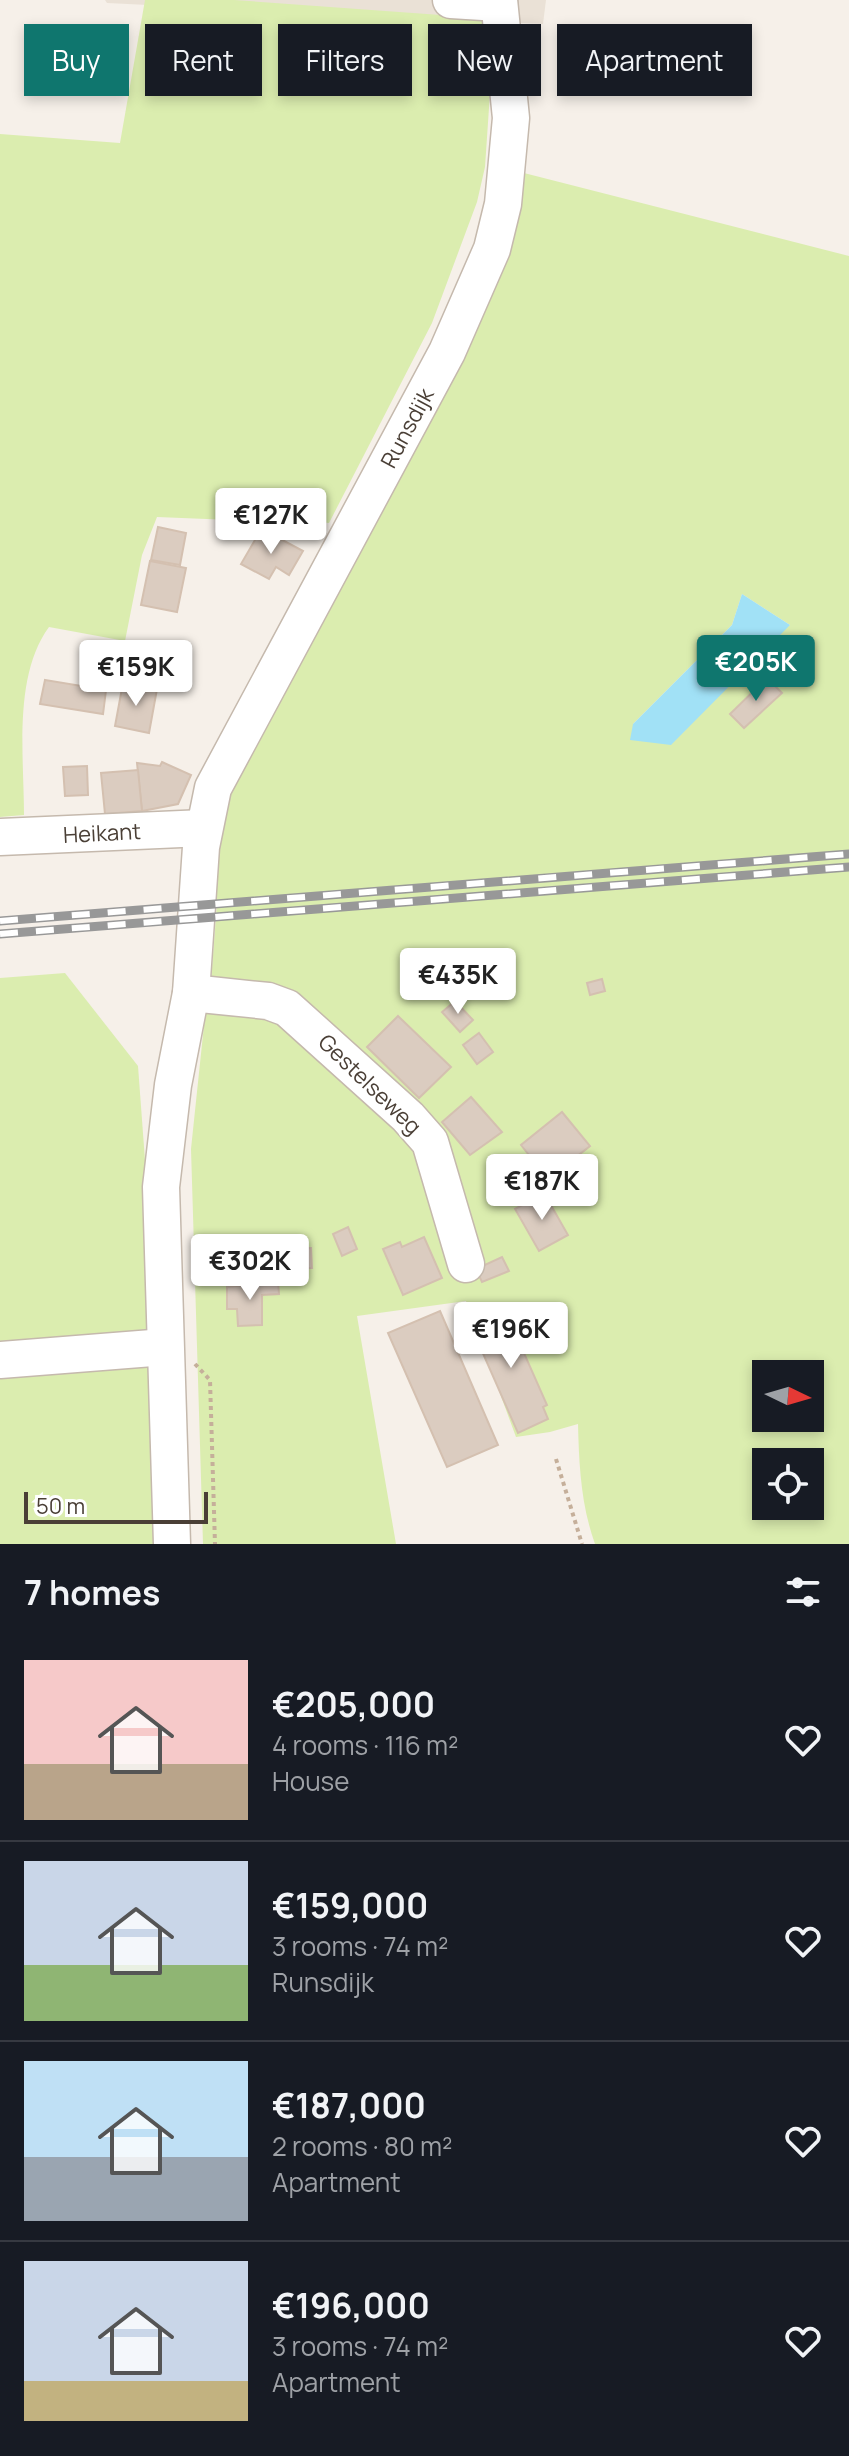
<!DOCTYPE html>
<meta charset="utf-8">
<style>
:root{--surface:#171b24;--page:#20242c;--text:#f1f3f6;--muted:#9ea1a6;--line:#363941;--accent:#0f766e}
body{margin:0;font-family:Manrope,sans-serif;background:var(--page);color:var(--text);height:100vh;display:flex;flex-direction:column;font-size:30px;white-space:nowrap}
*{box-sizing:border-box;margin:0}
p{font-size:26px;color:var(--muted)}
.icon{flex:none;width:44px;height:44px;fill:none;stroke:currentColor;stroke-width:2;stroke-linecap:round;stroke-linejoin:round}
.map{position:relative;height:1544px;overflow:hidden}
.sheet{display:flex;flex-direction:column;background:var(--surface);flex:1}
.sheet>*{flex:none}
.banner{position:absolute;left:24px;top:24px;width:802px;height:72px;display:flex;gap:16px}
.needle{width:52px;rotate:95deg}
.controls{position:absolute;left:752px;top:1360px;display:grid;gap:16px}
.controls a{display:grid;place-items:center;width:72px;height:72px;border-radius:0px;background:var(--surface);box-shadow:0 4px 12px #0003;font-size:40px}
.scale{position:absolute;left:24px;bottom:20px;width:184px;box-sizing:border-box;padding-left:8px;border:4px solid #4a3f36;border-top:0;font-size:22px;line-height:28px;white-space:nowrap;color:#4a3f36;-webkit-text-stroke:6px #fff;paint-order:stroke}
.price{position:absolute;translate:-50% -68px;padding:0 18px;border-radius:8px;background:#fff;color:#222;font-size:26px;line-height:52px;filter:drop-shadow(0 2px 4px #0008)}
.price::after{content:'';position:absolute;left:50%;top:48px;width:24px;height:18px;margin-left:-12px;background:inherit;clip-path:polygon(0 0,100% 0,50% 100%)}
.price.active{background:var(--accent);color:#fff}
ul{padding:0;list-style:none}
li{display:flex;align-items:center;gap:24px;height:200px;padding:0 24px}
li+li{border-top:2px solid var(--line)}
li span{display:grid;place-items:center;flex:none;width:224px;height:160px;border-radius:0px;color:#555}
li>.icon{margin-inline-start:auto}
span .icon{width:96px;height:96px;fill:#fffc;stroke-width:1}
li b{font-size:34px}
h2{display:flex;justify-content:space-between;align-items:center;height:96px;padding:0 24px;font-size:34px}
.tag{padding:0 28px;border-radius:0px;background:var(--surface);box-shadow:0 4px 12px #0003;font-size:28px;line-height:72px}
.tag.active{background:var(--accent);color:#fff}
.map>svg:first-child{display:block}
</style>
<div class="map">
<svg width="849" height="1544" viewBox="0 0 849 1544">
<rect width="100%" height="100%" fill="#f6f0e9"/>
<path fill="#eae1d6" d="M 105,0 L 546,0 L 543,24 L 107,3 Z"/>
<g fill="#dbedaf" fill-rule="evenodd">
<path d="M 145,0 L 234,0 L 482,18 L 490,93 L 485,167 L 477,202 L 432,323 L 329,523 L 275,517 L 257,521 L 157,517 L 142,555 L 125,641 L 49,627 C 13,676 24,757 24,815 L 0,817 L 0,134 L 120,143 Z"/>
<path d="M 524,173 L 849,256 L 849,1544 L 595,1544 C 581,1505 579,1465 578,1424 L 550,1432 L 516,1437 L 466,1301 L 357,1316 L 396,1544 L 203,1544 L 191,1149 L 206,1006 L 271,1010 L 437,1128 L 295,999 L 211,981 L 217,903 L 214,837 L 217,804 L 388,501 L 451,378 ZM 742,594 L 790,625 L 633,724 L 732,625 ZM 766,1374 L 810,1374 L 810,1418 L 766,1418 ZM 766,1462 L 810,1462 L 810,1506 L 766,1506 Z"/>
<path d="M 65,973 L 138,1066 L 158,1335 L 0,1348 L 0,978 Z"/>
<path d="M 163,1364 L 164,1544 L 0,1544 L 0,1374 Z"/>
</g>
<path fill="#a1e1f6" d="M 742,594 L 790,625 L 671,745 L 630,740 L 633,724 L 732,625 Z"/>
<g fill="#dbccc0" stroke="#d4c0b0" stroke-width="2">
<path d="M 158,527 L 186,533 L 180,565 L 151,560 Z"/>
<path d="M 259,533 L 270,539 L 273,535 L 303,551 L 289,575 L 276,567 L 269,579 L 241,564 Z"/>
<path d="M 150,561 L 186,568 L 177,612 L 141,605 Z"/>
<path d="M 786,664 L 798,676 L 786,686 L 775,675 Z"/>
<path d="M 767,678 L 782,693 L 744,728 L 730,714 Z"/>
<path d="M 45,680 L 106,690 L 103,714 L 40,704 Z"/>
<path d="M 123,683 L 157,689 L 149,733 L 115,726 Z"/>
<path d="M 162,762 L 191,775 L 178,804 L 142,811 L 137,763 L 160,766 Z"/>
<path d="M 87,766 L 88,795 L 65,796 L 63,767 Z"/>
<path d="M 138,770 L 142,811 L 105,814 L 101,773 Z"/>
<path d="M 602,979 L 605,991 L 590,995 L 587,983 Z"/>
<path d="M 455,1001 L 473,1020 L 460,1032 L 442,1012 Z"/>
<path d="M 398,1016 L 451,1067 L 419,1098 L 367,1047 Z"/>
<path d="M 479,1033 L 493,1052 L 477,1064 L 463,1045 Z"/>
<path d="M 471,1097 L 502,1132 L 470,1155 L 442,1122 Z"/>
<path d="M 562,1112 L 590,1146 L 548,1179 L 521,1145 Z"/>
<path d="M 544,1193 L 568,1235 L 539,1251 L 515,1209 Z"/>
<path d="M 348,1227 L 357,1249 L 342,1256 L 333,1234 Z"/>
<path d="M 424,1237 L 442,1278 L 403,1295 L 383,1249 L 400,1242 L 402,1247 Z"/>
<path d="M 311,1248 L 312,1268 L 276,1269 L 276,1249 Z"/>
<path d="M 502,1257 L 509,1271 L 482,1282 L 476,1269 Z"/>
<path d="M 278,1282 L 279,1294 L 262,1295 L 262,1325 L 238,1326 L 237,1309 L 227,1309 L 227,1287 Z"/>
<path d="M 504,1308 L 547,1405 L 543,1407 L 548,1419 L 518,1433 L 470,1324 Z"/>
<path d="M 440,1311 L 498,1445 L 447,1467 L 388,1333 Z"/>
</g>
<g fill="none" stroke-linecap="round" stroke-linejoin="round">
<g stroke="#c5b9ad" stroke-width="39">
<g id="minor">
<path d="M 451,0 L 499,3"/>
<path d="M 0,837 L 204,828"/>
<path d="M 191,993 L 268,1001 L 287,1008 L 408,1117 L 430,1142 L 466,1264"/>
<path d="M 0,1360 L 165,1347"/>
<path d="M 172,1544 L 161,1187 L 173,1085 L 191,993 L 201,847 L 213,788 L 447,352 L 492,249 L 503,204 L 511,118 L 499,0"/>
</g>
</g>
<g stroke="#c5af9a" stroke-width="4" stroke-dasharray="4 4" stroke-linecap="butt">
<path d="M 195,1364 L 210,1380 L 215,1544"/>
<path d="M 556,1459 L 582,1544"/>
</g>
<use href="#minor" stroke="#fff" stroke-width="36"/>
<g stroke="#989898" stroke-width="9">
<g id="rail">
<path d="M 0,921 L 849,854"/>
<path d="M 0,934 L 849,867"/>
</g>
</g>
<use href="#rail" stroke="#fff" stroke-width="6" stroke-dasharray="18" stroke-linecap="butt"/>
</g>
<g text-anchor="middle" stroke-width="6" stroke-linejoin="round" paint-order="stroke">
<g font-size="22" fill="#4a3f36" stroke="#fff">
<text transform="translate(407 428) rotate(-62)" y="8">Runsdijk</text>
<text transform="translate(102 833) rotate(-3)" y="8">Heikant</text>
<text transform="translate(370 1084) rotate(44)" y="8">Gestelseweg</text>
</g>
</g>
</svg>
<div class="controls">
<a><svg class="needle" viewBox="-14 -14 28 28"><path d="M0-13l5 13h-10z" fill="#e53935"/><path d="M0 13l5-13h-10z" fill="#9ea1a6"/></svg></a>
<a><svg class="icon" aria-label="locate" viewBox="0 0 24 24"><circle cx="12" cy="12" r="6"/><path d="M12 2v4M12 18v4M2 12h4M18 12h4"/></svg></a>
</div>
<div class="scale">50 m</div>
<b class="price" style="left:271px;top:556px">€127K</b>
<b class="price active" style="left:756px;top:703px">€205K</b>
<b class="price" style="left:136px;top:708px">€159K</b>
<b class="price" style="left:458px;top:1016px">€435K</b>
<b class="price" style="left:542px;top:1222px">€187K</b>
<b class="price" style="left:250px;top:1302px">€302K</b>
<b class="price" style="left:511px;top:1370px">€196K</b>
<div class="banner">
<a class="tag active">Buy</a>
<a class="tag">Rent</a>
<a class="tag">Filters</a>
<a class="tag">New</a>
<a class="tag">Apartment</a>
</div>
</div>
<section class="sheet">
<h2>7 homes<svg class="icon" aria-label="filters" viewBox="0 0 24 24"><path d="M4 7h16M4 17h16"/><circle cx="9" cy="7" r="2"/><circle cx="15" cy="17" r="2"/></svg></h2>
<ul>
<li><span style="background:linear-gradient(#f6c9c9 65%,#b9a48a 0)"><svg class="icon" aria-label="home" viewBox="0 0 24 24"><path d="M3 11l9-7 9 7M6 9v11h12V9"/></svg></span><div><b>€205,000</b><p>4 rooms · 116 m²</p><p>House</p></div><svg class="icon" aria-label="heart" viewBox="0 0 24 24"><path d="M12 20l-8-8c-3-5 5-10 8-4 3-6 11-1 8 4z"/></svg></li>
<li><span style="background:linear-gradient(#c9d6e8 65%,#8fb573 0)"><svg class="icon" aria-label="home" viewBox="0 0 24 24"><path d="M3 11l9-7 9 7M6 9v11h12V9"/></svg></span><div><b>€159,000</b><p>3 rooms · 74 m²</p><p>Runsdijk</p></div><svg class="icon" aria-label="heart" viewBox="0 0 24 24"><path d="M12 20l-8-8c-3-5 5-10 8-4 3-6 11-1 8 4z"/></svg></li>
<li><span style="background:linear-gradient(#bfe0f5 60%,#9aa5b1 0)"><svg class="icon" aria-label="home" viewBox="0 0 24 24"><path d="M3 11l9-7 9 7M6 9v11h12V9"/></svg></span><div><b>€187,000</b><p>2 rooms · 80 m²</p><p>Apartment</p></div><svg class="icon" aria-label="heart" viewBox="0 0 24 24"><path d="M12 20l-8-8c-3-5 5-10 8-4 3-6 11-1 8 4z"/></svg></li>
<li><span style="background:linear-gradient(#c9d6e8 75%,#c2b280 0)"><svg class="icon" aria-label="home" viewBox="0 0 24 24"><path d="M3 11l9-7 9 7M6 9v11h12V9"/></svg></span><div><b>€196,000</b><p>3 rooms · 74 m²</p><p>Apartment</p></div><svg class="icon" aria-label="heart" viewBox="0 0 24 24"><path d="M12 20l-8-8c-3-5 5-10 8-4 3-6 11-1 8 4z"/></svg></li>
</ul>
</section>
